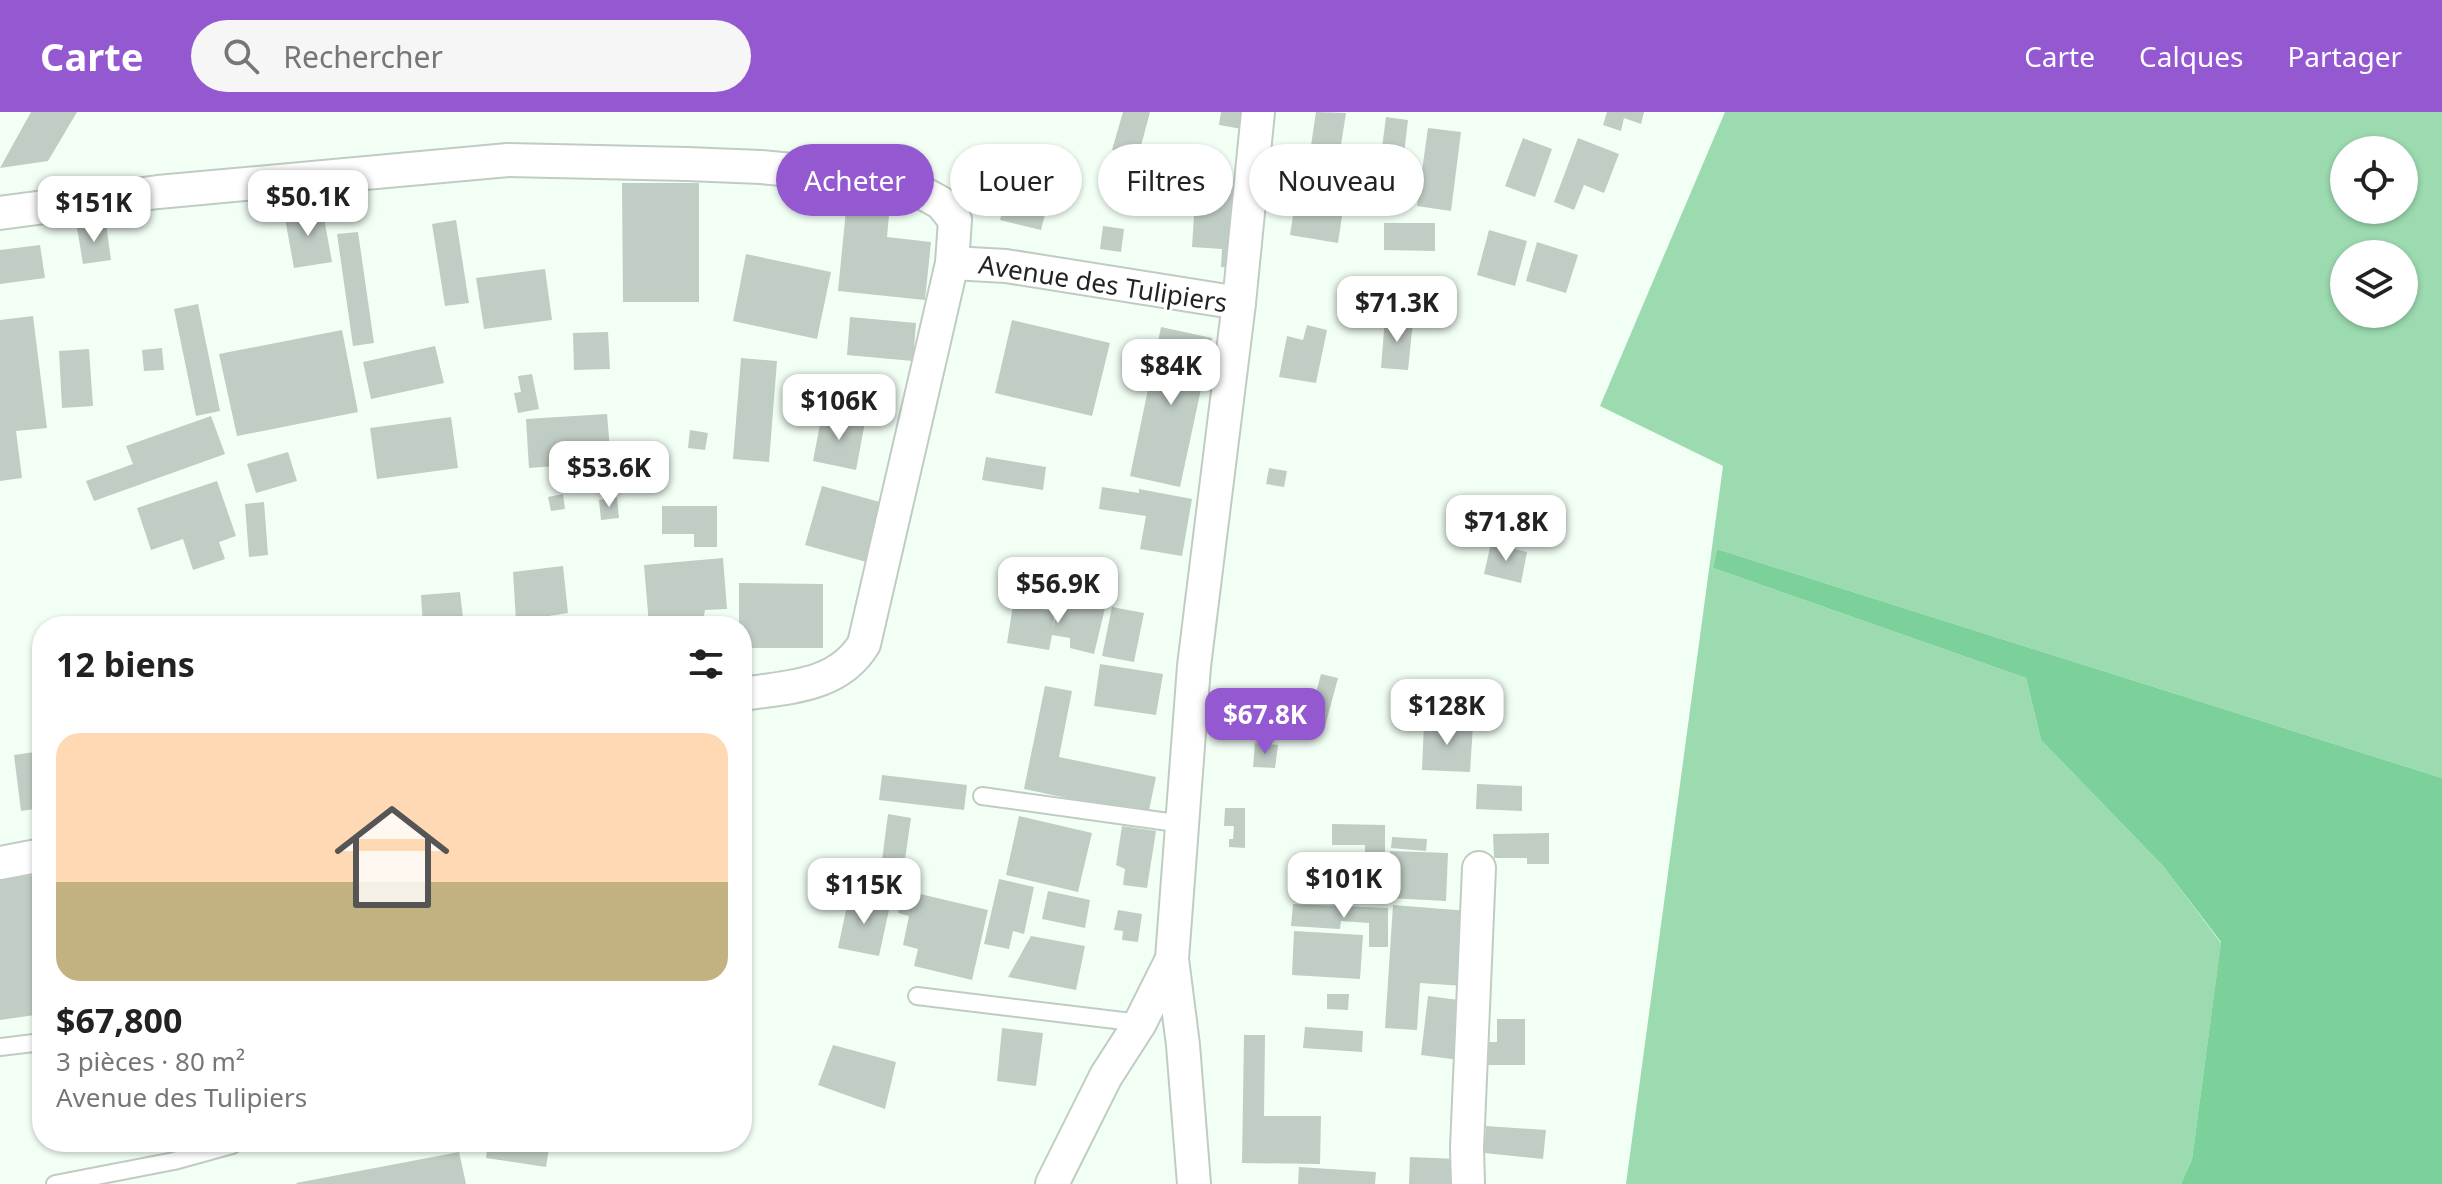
<!DOCTYPE html>
<html lang="fr">
<meta charset="utf-8">
<style>
:root{--surface:#fff;--page:#f6f6f6;--text:#222;--muted:#767676;--line:#e0e0e0;--accent:#9458d0}
body{margin:0;font-family:"Noto Sans",sans-serif;background:var(--page);color:var(--text);height:100vh;display:flex;flex-direction:column;font-size:30px;white-space:nowrap}
*{box-sizing:border-box;margin:0}
p{font-size:26px;color:var(--muted)}
.icon{flex:none;width:44px;height:44px;fill:none;stroke:currentColor;stroke-width:2;stroke-linecap:round;stroke-linejoin:round}
.map{position:relative;flex:1;overflow:hidden}
.sheet{position:absolute;left:32px;top:504px;width:720px;height:536px;display:flex;flex-direction:column;background:var(--surface);border-radius:32px;box-shadow:0 2px 6px #0004}
.sheet>*{flex:none}
.hud{position:absolute;left:776px;top:32px;width:760px;height:72px;display:flex;gap:16px}
.buttons{position:absolute;left:2330px;top:24px;display:grid;gap:16px}
.buttons a{display:grid;place-items:center;width:88px;height:88px;border-radius:50%;background:var(--surface);box-shadow:0 2px 6px #0004;font-size:40px}
.price{position:absolute;translate:-50% -68px;padding:0 18px;border-radius:16px;background:#fff;color:#222;font-size:26px;line-height:52px;filter:drop-shadow(0 2px 4px #0008)}
.price::after{content:'';position:absolute;left:50%;top:48px;width:24px;height:18px;margin-left:-12px;background:inherit;clip-path:polygon(0 0,100% 0,50% 100%)}
.price.active{background:var(--accent);color:#fff}
ul{padding:0;list-style:none}
li{display:grid;align-content:center;gap:16px;height:424px;padding:0 24px}
li+li{border-top:2px solid var(--line)}
li span{display:grid;place-items:center;height:248px;border-radius:24px;color:#555}
li>.icon{margin-inline-start:auto}
span .icon{width:144px;height:144px;fill:#fffc;stroke-width:1}
li b{font-size:34px}
h2{display:flex;justify-content:space-between;align-items:center;height:96px;padding:0 24px;font-size:34px}
.tag{padding:0 28px;border-radius:36px;background:var(--surface);box-shadow:0 2px 6px #0004;font-size:28px;line-height:72px}
.tag.active{background:var(--accent);color:#fff}
header{display:flex;align-items:center;gap:48px;box-sizing:border-box;height:112px;padding:0 40px;background:var(--accent);color:#fff}
header strong{font-size:38px}
nav{display:flex;gap:44px;margin-inline-start:auto;font-size:28px}
.search{width:560px;height:72px;background:var(--page);display:flex;align-items:center;gap:20px;box-sizing:border-box;padding:0 28px;border-radius:44px;color:var(--muted);font-size:30px}
.map>svg:first-child{display:block}
</style>
<header>
<strong>Carte</strong>
<div class="search"><svg class="icon" aria-label="search" viewBox="0 0 24 24"><circle cx="10" cy="10" r="6"/><path d="M15 15l6 6"/></svg>Rechercher</div>
<nav><a>Carte</a><a>Calques</a><a>Partager</a></nav>
</header>
<div class="map">
<svg width="2442" height="1072" viewBox="0 0 2442 1072">
<rect width="100%" height="100%" fill="#f2fff5"/>
<path fill="#9cdab0" fill-rule="evenodd" d="M 1725,0 L 2442,0 L 2442,666 L 1717,437 L 1713,456 L 2026,566 L 2041,628 L 2163,754 L 2221,831 L 2192,1047 L 2181,1072 L 1626,1072 L 1723,354 L 1600,294 ZM 2344,38 L 2404,38 L 2404,98 L 2344,98 ZM 2344,142 L 2404,142 L 2404,202 L 2344,202 Z"/>
<path fill="#7cd19a" d="M 1717,437 L 2442,666 L 2442,1072 L 2181,1072 L 2192,1047 L 2221,830 L 2163,754 L 2041,628 L 2026,566 L 1713,456 Z"/>
<g fill="#c0cdc4">
<path d="M 31,0 L 77,0 L 48,49 L 0,56 Z"/>
<path d="M 1123,0 L 1150,0 L 1138,45 L 1112,38 Z"/>
<path d="M 1221,0 L 1244,0 L 1242,17 L 1219,13 Z"/>
<path d="M 1316,0 L 1346,1 L 1338,52 L 1309,47 Z"/>
<path d="M 1607,0 L 1644,0 L 1641,12 L 1624,6 L 1621,19 L 1603,13 Z"/>
<path d="M 1386,5 L 1408,8 L 1399,85 L 1376,82 Z"/>
<path d="M 1428,16 L 1461,20 L 1451,99 L 1417,94 Z"/>
<path d="M 1523,26 L 1552,37 L 1535,85 L 1505,74 Z"/>
<path d="M 1578,26 L 1619,42 L 1604,81 L 1584,73 L 1574,98 L 1554,90 Z"/>
<path d="M 1116,61 L 1171,69 L 1167,98 L 1112,90 Z"/>
<path d="M 1011,68 L 1051,79 L 1041,118 L 1000,108 Z"/>
<path d="M 622,71 L 699,71 L 699,190 L 623,190 Z"/>
<path d="M 1196,72 L 1242,76 L 1235,156 L 1221,155 L 1222,137 L 1192,135 Z"/>
<path d="M 847,88 L 890,93 L 887,125 L 931,130 L 925,188 L 838,179 Z"/>
<path d="M 322,95 L 332,150 L 294,156 L 284,101 Z"/>
<path d="M 1294,97 L 1342,104 L 1338,131 L 1290,123 Z"/>
<path d="M 456,108 L 469,191 L 445,194 L 432,112 Z"/>
<path d="M 106,111 L 111,148 L 83,152 L 77,116 Z"/>
<path d="M 1384,111 L 1435,111 L 1435,139 L 1384,138 Z"/>
<path d="M 1103,114 L 1124,117 L 1121,140 L 1100,137 Z"/>
<path d="M 1489,118 L 1527,129 L 1515,174 L 1477,163 Z"/>
<path d="M 358,120 L 374,231 L 353,234 L 337,122 Z"/>
<path d="M 1537,130 L 1578,143 L 1566,181 L 1526,169 Z"/>
<path d="M 40,133 L 45,166 L 0,172 L 0,138 Z"/>
<path d="M 746,142 L 831,160 L 817,227 L 733,209 Z"/>
<path d="M 545,157 L 552,208 L 484,217 L 476,166 Z"/>
<path d="M 198,192 L 220,299 L 196,304 L 174,197 Z"/>
<path d="M 33,204 L 47,316 L 16,319 L 22,366 L 0,369 L 0,208 Z"/>
<path d="M 850,205 L 916,211 L 913,249 L 847,243 Z"/>
<path d="M 1385,206 L 1413,209 L 1408,258 L 1381,256 Z"/>
<path d="M 1012,208 L 1110,231 L 1092,304 L 995,281 Z"/>
<path d="M 1307,213 L 1327,218 L 1316,271 L 1279,265 L 1287,224 L 1303,228 Z"/>
<path d="M 1161,215 L 1212,226 L 1180,375 L 1130,364 Z"/>
<path d="M 342,218 L 358,300 L 237,324 L 219,242 Z"/>
<path d="M 608,220 L 610,257 L 574,258 L 573,221 Z"/>
<path d="M 435,234 L 444,271 L 371,287 L 363,250 Z"/>
<path d="M 162,236 L 164,258 L 144,259 L 142,238 Z"/>
<path d="M 89,237 L 93,294 L 62,296 L 59,239 Z"/>
<path d="M 741,246 L 777,249 L 769,350 L 733,347 Z"/>
<path d="M 532,262 L 539,297 L 518,301 L 514,281 L 521,280 L 518,264 Z"/>
<path d="M 607,302 L 611,350 L 529,356 L 526,307 Z"/>
<path d="M 822,302 L 865,310 L 856,358 L 813,349 Z"/>
<path d="M 211,304 L 225,342 L 94,389 L 86,369 L 133,352 L 126,334 Z"/>
<path d="M 451,305 L 458,356 L 377,367 L 370,316 Z"/>
<path d="M 690,318 L 708,321 L 705,338 L 688,336 Z"/>
<path d="M 288,340 L 297,369 L 256,381 L 247,352 Z"/>
<path d="M 986,345 L 1046,355 L 1043,378 L 982,368 Z"/>
<path d="M 1269,356 L 1287,359 L 1284,375 L 1266,372 Z"/>
<path d="M 217,369 L 236,424 L 219,430 L 225,447 L 193,458 L 183,427 L 151,438 L 137,396 Z"/>
<path d="M 822,374 L 887,392 L 870,451 L 805,433 Z"/>
<path d="M 1102,375 L 1139,381 L 1139,377 L 1192,387 L 1182,444 L 1140,437 L 1146,404 L 1099,397 Z"/>
<path d="M 563,382 L 565,397 L 551,399 L 548,385 Z"/>
<path d="M 617,385 L 619,406 L 601,408 L 599,388 Z"/>
<path d="M 264,390 L 268,443 L 249,445 L 245,392 Z"/>
<path d="M 662,394 L 717,394 L 717,435 L 694,435 L 694,422 L 662,422 Z"/>
<path d="M 1491,431 L 1527,440 L 1521,471 L 1484,462 Z"/>
<path d="M 723,446 L 727,497 L 705,498 L 703,509 L 649,513 L 644,453 Z"/>
<path d="M 563,454 L 568,501 L 516,509 L 513,460 Z"/>
<path d="M 739,471 L 823,472 L 823,536 L 742,536 L 742,514 L 739,514 Z"/>
<path d="M 460,480 L 464,514 L 423,514 L 421,483 Z"/>
<path d="M 1060,483 L 1106,492 L 1094,542 L 1070,536 L 1070,526 L 1052,523 L 1049,538 L 1007,531 L 1013,493 L 1055,499 L 1053,516 Z"/>
<path d="M 1112,495 L 1144,501 L 1134,550 L 1102,544 Z"/>
<path d="M 1100,552 L 1163,562 L 1156,603 L 1094,594 Z"/>
<path d="M 1321,562 L 1338,566 L 1324,618 L 1307,614 Z"/>
<path d="M 1431,568 L 1453,571 L 1451,591 L 1429,588 Z"/>
<path d="M 1045,574 L 1072,579 L 1059,645 L 1156,665 L 1148,703 L 1024,677 Z"/>
<path d="M 1424,611 L 1473,613 L 1470,660 L 1422,658 Z"/>
<path d="M 1255,631 L 1278,633 L 1275,656 L 1253,655 Z"/>
<path d="M 42,639 L 42,696 L 21,699 L 14,643 Z"/>
<path d="M 882,663 L 967,673 L 964,698 L 879,688 Z"/>
<path d="M 1477,672 L 1522,674 L 1522,699 L 1476,697 Z"/>
<path d="M 1225,696 L 1245,696 L 1245,736 L 1229,735 L 1229,727 L 1233,727 L 1234,714 L 1224,714 Z"/>
<path d="M 888,702 L 911,706 L 902,768 L 880,764 Z"/>
<path d="M 1019,704 L 1092,721 L 1078,780 L 1006,763 Z"/>
<path d="M 1332,712 L 1385,713 L 1385,774 L 1365,774 L 1365,733 L 1332,733 Z"/>
<path d="M 1122,714 L 1156,719 L 1147,776 L 1123,773 L 1125,757 L 1116,753 Z"/>
<path d="M 1549,721 L 1549,752 L 1527,752 L 1527,746 L 1494,746 L 1493,722 Z"/>
<path d="M 1392,725 L 1427,727 L 1426,739 L 1391,736 Z"/>
<path d="M 1390,739 L 1448,741 L 1446,789 L 1388,786 Z"/>
<path d="M 42,762 L 42,902 L 0,908 L 0,768 Z"/>
<path d="M 999,767 L 1034,775 L 1024,822 L 1013,819 L 1009,837 L 984,832 Z"/>
<path d="M 903,778 L 988,798 L 972,868 L 914,854 L 918,837 L 903,833 L 909,804 L 898,801 Z"/>
<path d="M 1048,779 L 1090,788 L 1085,816 L 1042,807 Z"/>
<path d="M 849,784 L 890,793 L 879,844 L 838,836 Z"/>
<path d="M 1293,792 L 1388,796 L 1388,835 L 1369,835 L 1369,811 L 1341,809 L 1340,817 L 1291,814 Z"/>
<path d="M 1393,793 L 1469,799 L 1464,874 L 1420,871 L 1417,918 L 1385,916 Z"/>
<path d="M 1118,798 L 1142,802 L 1138,830 L 1122,828 L 1123,819 L 1114,818 Z"/>
<path d="M 1294,819 L 1363,823 L 1360,867 L 1292,863 Z"/>
<path d="M 1031,824 L 1085,834 L 1076,878 L 1008,865 Z"/>
<path d="M 1327,882 L 1349,882 L 1348,898 L 1327,897 Z"/>
<path d="M 1428,884 L 1466,889 L 1459,948 L 1421,943 Z"/>
<path d="M 1497,907 L 1525,907 L 1525,953 L 1485,953 L 1486,930 L 1497,930 Z"/>
<path d="M 1305,915 L 1363,919 L 1362,940 L 1303,936 Z"/>
<path d="M 1002,916 L 1043,921 L 1036,974 L 997,969 Z"/>
<path d="M 1244,923 L 1265,923 L 1264,1004 L 1321,1004 L 1320,1052 L 1242,1051 Z"/>
<path d="M 833,933 L 896,950 L 885,997 L 818,973 Z"/>
<path d="M 1486,1014 L 1546,1018 L 1543,1047 L 1484,1041 Z"/>
<path d="M 488,1030 L 550,1030 L 546,1055 L 486,1046 Z"/>
<path d="M 459,1040 L 466,1072 L 297,1072 L 296,1071 Z"/>
<path d="M 1410,1045 L 1458,1047 L 1458,1072 L 1409,1072 Z"/>
<path d="M 1299,1055 L 1376,1060 L 1375,1072 L 1298,1072 Z"/>
</g>
<g fill="none" stroke-linecap="round" stroke-linejoin="round">
<g stroke="#c0ccc3" stroke-width="20">
<g id="lane">
<path d="M 982,684 L 1183,712"/>
<path d="M 917,884 L 1140,911"/>
<path d="M 0,935 L 42,930"/>
<path d="M 55,1072 L 174,1049 L 232,1033 L 233,1030"/>
</g>
</g>
<g stroke="#c0ccc3" stroke-width="36">
<g id="street">
<path d="M 0,101 L 158,80 L 508,48 L 687,52 L 761,55 L 853,64 L 901,73 L 921,80 L 941,91 L 955,108 L 952,151 L 864,532 C 838,575 788,575 742,582"/>
<path d="M 952,151 L 1006,154 L 1239,191"/>
<path d="M 0,751 L 42,743"/>
<path d="M 1052,1072 L 1106,964 L 1140,911 L 1172,847"/>
<path d="M 1194,1072 L 1183,933 L 1172,847 L 1194,554 L 1239,191 L 1258,0"/>
<path d="M 1468,1072 L 1467,1036 L 1479,756"/>
</g>
</g>
<use href="#lane" stroke="#fff" stroke-width="16"/>
<use href="#street" stroke="#fff" stroke-width="32"/>
</g>
<g text-anchor="middle" stroke-width="6" stroke-linejoin="round" paint-order="stroke">
<g font-size="26" fill="#212522" stroke="#fff">
<text transform="translate(1103 172) rotate(9)" y="9">Avenue des Tulipiers</text>
</g>
</g>
</svg>
<div class="buttons">
<a><svg class="icon" aria-label="locate" viewBox="0 0 24 24"><circle cx="12" cy="12" r="6"/><path d="M12 2v4M12 18v4M2 12h4M18 12h4"/></svg></a>
<a><svg class="icon" aria-label="layers" viewBox="0 0 24 24"><path d="M12 4l9 5-9 5-9-5zM3 14l9 5 9-5"/></svg></a>
</div>
<b class="price" style="left:308px;top:126px">$50.1K</b>
<b class="price" style="left:94px;top:132px">$151K</b>
<b class="price" style="left:1397px;top:232px">$71.3K</b>
<b class="price" style="left:1171px;top:295px">$84K</b>
<b class="price" style="left:839px;top:330px">$106K</b>
<b class="price" style="left:609px;top:397px">$53.6K</b>
<b class="price" style="left:1506px;top:451px">$71.8K</b>
<b class="price" style="left:1058px;top:513px">$56.9K</b>
<b class="price" style="left:1447px;top:635px">$128K</b>
<b class="price active" style="left:1265px;top:644px">$67.8K</b>
<b class="price" style="left:1344px;top:808px">$101K</b>
<b class="price" style="left:864px;top:814px">$115K</b>
<div class="hud">
<a class="tag active">Acheter</a>
<a class="tag">Louer</a>
<a class="tag">Filtres</a>
<a class="tag">Nouveau</a>
</div>
<section class="sheet">
<h2>12 biens<svg class="icon" aria-label="filters" viewBox="0 0 24 24"><path d="M4 7h16M4 17h16"/><circle cx="9" cy="7" r="2"/><circle cx="15" cy="17" r="2"/></svg></h2>
<ul>
<li><span style="background:linear-gradient(#ffd9b3 60%,#c2b280 0)"><svg class="icon" aria-label="home" viewBox="0 0 24 24"><path d="M3 11l9-7 9 7M6 9v11h12V9"/></svg></span><div><b>$67,800</b><p>3 pièces · 80 m²</p><p>Avenue des Tulipiers</p></div></li>
</ul>
</section>
</div>
